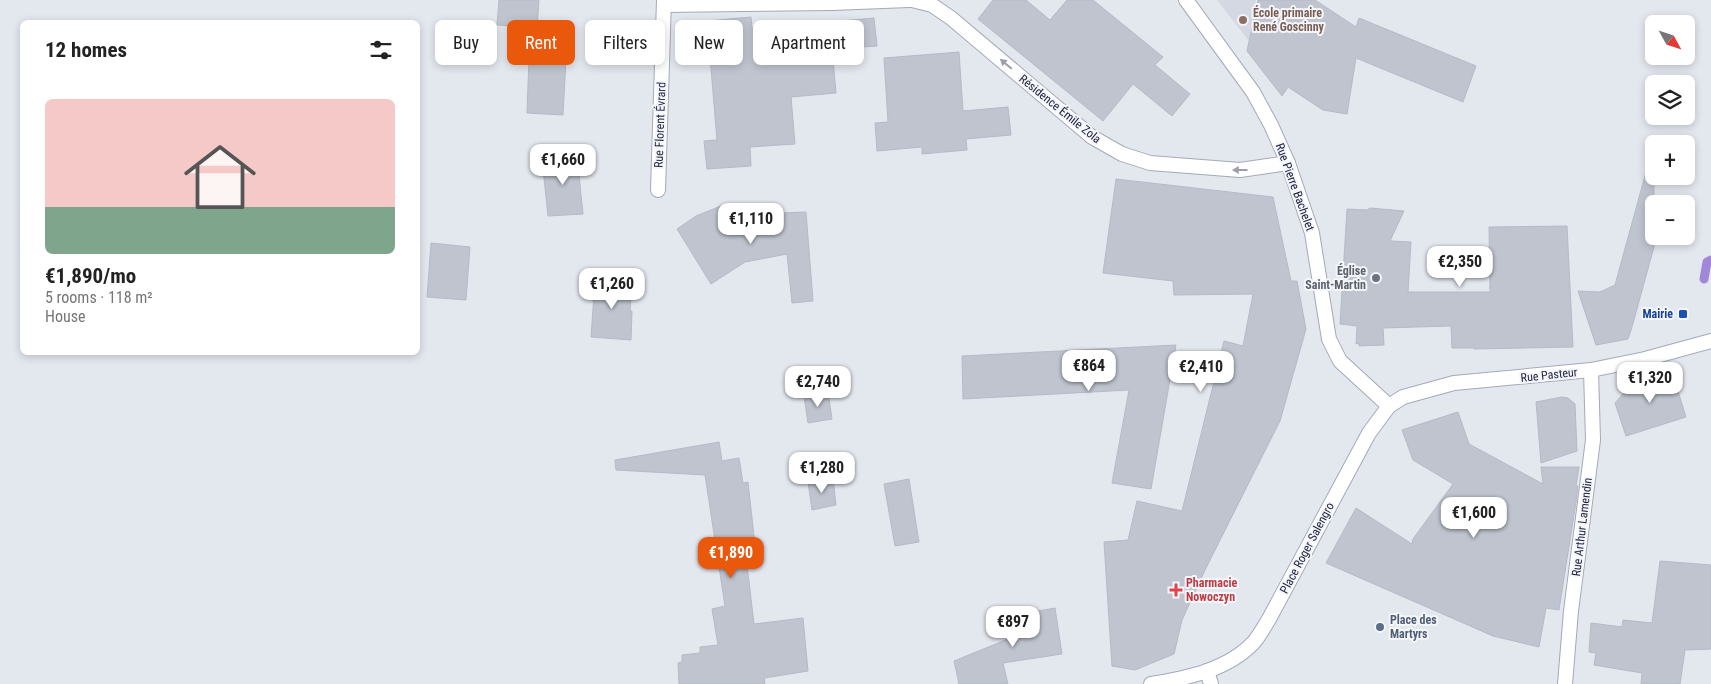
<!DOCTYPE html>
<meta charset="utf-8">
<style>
:root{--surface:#fff;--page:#f2f2f2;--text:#222;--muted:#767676;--line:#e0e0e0;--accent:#ea580c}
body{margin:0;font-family:"Roboto Condensed",sans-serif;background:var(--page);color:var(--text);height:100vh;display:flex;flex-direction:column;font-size:19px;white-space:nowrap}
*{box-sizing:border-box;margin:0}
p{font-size:16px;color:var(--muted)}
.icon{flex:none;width:28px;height:28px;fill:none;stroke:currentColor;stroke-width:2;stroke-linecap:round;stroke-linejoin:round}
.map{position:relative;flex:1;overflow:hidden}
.sheet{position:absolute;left:20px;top:20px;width:400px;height:335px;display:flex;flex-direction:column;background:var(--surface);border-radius:8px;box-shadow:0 2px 8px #0003}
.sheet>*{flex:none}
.top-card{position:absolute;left:435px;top:20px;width:475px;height:45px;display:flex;gap:10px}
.needle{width:32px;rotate:130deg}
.buttons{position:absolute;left:1645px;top:15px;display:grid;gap:10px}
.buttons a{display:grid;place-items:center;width:50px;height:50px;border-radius:8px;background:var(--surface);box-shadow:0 2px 8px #0003;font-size:25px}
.price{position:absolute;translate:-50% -42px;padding:0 11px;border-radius:10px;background:#fff;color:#222;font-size:16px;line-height:32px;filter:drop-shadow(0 1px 2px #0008)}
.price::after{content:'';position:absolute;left:50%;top:30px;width:15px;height:11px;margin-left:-8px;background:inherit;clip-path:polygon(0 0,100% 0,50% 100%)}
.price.current{background:var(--accent);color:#fff}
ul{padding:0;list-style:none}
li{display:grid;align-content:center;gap:10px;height:265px;padding:0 25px}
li+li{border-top:1px solid var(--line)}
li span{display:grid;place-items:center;height:155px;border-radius:8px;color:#555}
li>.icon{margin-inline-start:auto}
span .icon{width:90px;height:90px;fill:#fffc;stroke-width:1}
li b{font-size:21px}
h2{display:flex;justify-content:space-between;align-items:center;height:60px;padding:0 25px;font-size:21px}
.tag{padding:0 18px;border-radius:8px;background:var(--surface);box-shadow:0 2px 8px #0003;font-size:18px;line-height:45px}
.tag.current{background:var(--accent);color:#fff}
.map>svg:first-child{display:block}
</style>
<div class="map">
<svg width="1711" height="684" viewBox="0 0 1711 684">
<rect width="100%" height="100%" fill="#e3e7ee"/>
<path fill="#d4d8e2" d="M 1217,0 L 1256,0 L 1249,41 Z"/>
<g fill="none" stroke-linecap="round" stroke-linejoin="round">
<path stroke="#a088d6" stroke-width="9" d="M 1704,279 L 1707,262 L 1711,260"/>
</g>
<g fill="#bfc4cf" stroke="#b5bac8">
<path d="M 499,0 L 539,0 L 537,28 L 497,25 Z"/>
<path d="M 993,0 L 1026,0 L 1050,20 L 1067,0 L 1093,0 L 1163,57 L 1155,65 L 1190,94 L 1172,116 L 1133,84 L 1103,121 L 978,19 Z"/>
<path d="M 1258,0 L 1315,0 L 1356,27 L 1359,18 L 1476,66 L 1463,102 L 1356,58 L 1347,114 L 1323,110 L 1288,87 L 1282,96 L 1247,51 Z"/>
<path d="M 751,17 L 752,28 L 830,23 L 830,22 L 874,18 L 877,46 L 832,49 L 836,93 L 791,97 L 795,144 L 750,147 L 751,166 L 707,169 L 704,141 L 717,140 L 707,21 Z"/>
<path d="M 959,52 L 963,111 L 1008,107 L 1011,135 L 966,139 L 967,150 L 922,154 L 922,147 L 877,151 L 875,123 L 888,122 L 884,58 Z"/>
<path d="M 529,57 L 566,59 L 563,115 L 527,113 Z"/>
<path d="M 577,156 L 583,214 L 548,216 L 542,159 Z"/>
<path d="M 1646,172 L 1654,173 L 1654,247 L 1632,327 L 1628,339 L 1596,345 L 1578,291 L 1600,292 L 1615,285 Z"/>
<path d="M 1116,179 L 1273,197 L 1291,281 L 1297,281 L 1306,329 L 1280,421 L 1206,568 L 1182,620 L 1174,654 L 1135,670 L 1112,666 L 1104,542 L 1128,540 L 1137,501 L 1182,511 L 1224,341 L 1243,346 L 1253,294 L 1174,295 L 1173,281 L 1103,273 Z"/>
<path d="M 721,206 L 731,223 L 780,213 L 806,212 L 813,301 L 792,303 L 787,254 L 745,262 L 711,284 L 677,229 L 696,216 Z"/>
<path d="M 1370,208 L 1404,211 L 1390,241 L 1411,242 L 1408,292 L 1490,292 L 1489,227 L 1567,226 L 1573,347 L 1474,349 L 1474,348 L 1452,348 L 1451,326 L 1383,328 L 1384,345 L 1359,346 L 1359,343 L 1356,344 L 1357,326 L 1340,324 L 1347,209 L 1367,210 Z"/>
<path d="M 431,243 L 470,247 L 466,300 L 427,297 Z"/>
<path d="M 595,280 L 632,282 L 630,311 L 632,311 L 631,340 L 591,337 Z"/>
<path d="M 1176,345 L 1151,489 L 1112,483 L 1129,390 L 963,399 L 962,356 Z"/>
<path d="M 1672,372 L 1686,417 L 1626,436 L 1615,403 L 1632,384 Z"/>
<path d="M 828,392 L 832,419 L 808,423 L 804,396 Z"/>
<path d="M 1562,397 L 1568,398 L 1575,404 L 1577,451 L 1541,463 L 1536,402 Z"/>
<path d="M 1458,412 L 1469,444 L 1543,484 L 1541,467 L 1579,467 L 1576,486 L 1578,486 L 1576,502 L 1559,610 L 1546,608 L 1539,647 L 1493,636 L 1326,563 L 1356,508 L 1412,544 L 1413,539 L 1453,484 L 1413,460 L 1402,430 Z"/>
<path d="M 719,442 L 722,461 L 739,458 L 743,483 L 748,482 L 757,563 L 747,565 L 754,624 L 803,618 L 808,671 L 764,678 L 765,684 L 679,684 L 678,663 L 682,662 L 682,655 L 700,653 L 700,647 L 718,645 L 712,609 L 725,606 L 705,475 L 616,470 L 615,460 Z"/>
<path d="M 833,478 L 836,505 L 812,510 L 808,482 Z"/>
<path d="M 909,479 L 919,542 L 895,546 L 884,484 Z"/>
<path d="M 1660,561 L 1711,565 L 1711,649 L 1685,650 L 1680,684 L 1641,684 L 1642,673 L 1594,665 L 1596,653 L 1589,652 L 1591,623 L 1622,627 L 1623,620 L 1652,623 Z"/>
<path d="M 1055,608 L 1062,654 L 1003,663 L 1008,684 L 959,684 L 954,661 L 1008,639 L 1005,617 Z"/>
</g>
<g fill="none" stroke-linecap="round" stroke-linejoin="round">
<g stroke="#a5a9b7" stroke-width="16">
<g id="minor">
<path d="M 912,0 L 932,5 L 951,18 L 1092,137 L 1122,154 L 1150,163 L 1240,170 L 1288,163"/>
<path d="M 1186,0 L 1253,92 L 1271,125 L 1288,163 L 1312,233 L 1329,339 L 1340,361 L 1389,406"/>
<path d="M 664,5 L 832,3 L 909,0"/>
<path d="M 658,190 L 664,0"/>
<path d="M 1207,671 L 1211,684"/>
<path d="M 1565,684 L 1571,611 L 1593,440 L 1591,370"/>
</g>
</g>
<g stroke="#a4a9be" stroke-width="16">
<path id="secondary" d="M 1151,684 C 1187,678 1228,670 1254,642 C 1260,635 1264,627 1269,619 L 1369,433 L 1389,406 L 1403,397 L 1454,383 L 1591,370 L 1645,359 L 1711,341"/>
</g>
<use href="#minor" stroke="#fff" stroke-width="14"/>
<use href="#secondary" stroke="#fff" stroke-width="14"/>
</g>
<defs><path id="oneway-solid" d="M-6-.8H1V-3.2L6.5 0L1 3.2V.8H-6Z" transform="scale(1.25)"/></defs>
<g fill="#9b9daa">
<use href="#oneway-solid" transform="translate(1006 64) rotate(-140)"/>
<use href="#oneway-solid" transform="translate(1240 170) rotate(180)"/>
</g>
<circle fill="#8d6e63" stroke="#f4f6fa" stroke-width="2" cx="1243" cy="20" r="5"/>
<circle fill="#6b7280" stroke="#f4f6fa" stroke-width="2" cx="1376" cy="278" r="5"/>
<rect fill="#1a4fb4" stroke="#f4f6fa" stroke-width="2" x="1678" y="309" width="10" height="10" rx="2.5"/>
<path fill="#e0444e" stroke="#f4f6fa" stroke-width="2" d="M1173.5 582.5h5v5h5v5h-5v5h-5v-5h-5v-5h5z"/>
<circle fill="#5c6f8a" stroke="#f4f6fa" stroke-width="2" cx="1380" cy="627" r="5"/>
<g text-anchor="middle" stroke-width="4" stroke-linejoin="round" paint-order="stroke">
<g font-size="12" font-weight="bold" fill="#785e54" stroke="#f4f6fa" text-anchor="start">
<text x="1253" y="17">École primaire<tspan x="1253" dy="14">René Goscinny</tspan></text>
</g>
<g font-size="12" fill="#212541" stroke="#f4f6fa">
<text transform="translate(1060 109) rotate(39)" y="4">Résidence Émile Zola</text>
<text transform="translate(660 125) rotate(-88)" y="4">Rue Florent Évrard</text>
<text transform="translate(1295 187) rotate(70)" y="4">Rue Pierre Bachelet</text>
<text transform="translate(1549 375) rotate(-6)" y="4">Rue Pasteur</text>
<text transform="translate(1582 527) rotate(-83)" y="4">Rue Arthur Lamendin</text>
<text transform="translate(1307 548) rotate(-62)" y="4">Place Roger Salengro</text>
</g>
<g font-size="12" font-weight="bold" fill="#5b616d" stroke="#f4f6fa" text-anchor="end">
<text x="1366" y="275">Église<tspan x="1366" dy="14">Saint-Martin</tspan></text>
</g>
<g font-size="12" font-weight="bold" fill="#164399" stroke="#f4f6fa" text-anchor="end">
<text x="1673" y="318">Mairie</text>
</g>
<g font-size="12" font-weight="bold" fill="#be3a42" stroke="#f4f6fa" text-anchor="start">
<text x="1186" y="587">Pharmacie<tspan x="1186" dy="14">Nowoczyn</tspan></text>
</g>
<g font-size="12" font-weight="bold" fill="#4e5e75" stroke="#f4f6fa" text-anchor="start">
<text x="1390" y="624">Place des<tspan x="1390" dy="14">Martyrs</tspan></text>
</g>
</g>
</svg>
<div class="buttons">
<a><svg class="needle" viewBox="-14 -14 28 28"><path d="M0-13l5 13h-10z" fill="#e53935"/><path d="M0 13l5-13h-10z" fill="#767676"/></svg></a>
<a><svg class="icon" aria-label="layers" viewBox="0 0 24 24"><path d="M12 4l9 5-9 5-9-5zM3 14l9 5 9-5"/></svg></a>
<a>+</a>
<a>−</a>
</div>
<b class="price" style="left:563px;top:186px">€1,660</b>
<b class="price" style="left:751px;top:245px">€1,110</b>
<b class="price" style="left:1460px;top:288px">€2,350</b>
<b class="price" style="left:612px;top:310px">€1,260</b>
<b class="price" style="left:1089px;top:392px">€864</b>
<b class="price" style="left:1201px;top:393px">€2,410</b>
<b class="price" style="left:1650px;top:404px">€1,320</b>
<b class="price" style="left:818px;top:408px">€2,740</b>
<b class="price" style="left:822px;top:494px">€1,280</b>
<b class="price" style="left:1474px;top:539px">€1,600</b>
<b class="price current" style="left:731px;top:579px">€1,890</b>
<b class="price" style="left:1013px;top:648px">€897</b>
<div class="top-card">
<a class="tag">Buy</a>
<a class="tag current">Rent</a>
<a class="tag">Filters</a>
<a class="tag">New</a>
<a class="tag">Apartment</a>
</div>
<section class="sheet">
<h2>12 homes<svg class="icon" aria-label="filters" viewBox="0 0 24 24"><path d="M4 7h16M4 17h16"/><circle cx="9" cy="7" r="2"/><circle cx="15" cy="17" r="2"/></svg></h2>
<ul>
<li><span style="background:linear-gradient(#f6c9c9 70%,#7fa58c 0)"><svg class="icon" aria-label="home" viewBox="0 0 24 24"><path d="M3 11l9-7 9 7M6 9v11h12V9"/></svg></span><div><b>€1,890/mo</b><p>5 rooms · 118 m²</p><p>House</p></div></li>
</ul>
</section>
</div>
